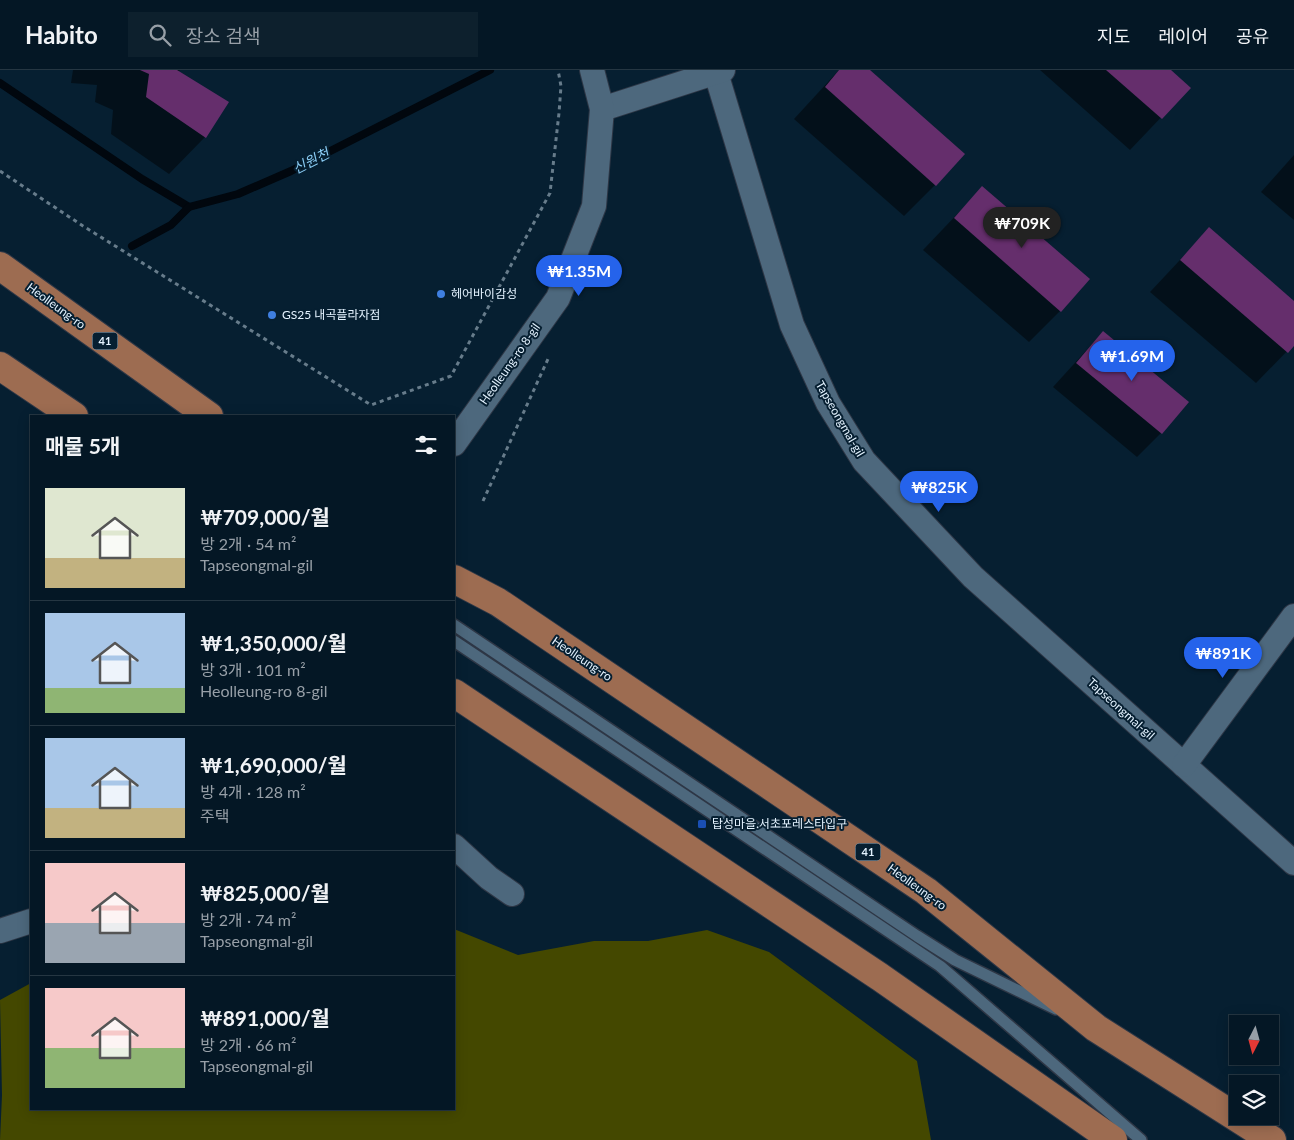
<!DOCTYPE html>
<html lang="ko">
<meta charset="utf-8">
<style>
:root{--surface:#041725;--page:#0d202d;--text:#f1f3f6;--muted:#979fa7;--line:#253642;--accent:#2563eb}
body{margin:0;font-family:Lato,"Noto Sans KR",sans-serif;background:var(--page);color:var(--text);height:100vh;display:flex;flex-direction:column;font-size:19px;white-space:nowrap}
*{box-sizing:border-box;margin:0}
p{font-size:16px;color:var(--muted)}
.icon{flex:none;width:28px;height:28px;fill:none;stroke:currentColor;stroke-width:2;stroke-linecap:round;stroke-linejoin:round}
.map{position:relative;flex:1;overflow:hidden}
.sheet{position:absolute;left:30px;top:345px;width:425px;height:695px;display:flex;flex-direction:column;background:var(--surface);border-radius:0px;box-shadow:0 2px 12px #0003,0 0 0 1px var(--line)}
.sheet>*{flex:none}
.needle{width:32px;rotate:186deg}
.tools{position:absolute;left:1229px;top:945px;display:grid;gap:10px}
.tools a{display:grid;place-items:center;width:50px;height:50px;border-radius:0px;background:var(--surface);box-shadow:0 2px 12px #0003,0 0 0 1px var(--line);font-size:25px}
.price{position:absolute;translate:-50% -42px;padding:0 11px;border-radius:18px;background:var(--accent);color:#fff;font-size:16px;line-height:32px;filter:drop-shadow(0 1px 2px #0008)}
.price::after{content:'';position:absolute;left:50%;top:30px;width:15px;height:11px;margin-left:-8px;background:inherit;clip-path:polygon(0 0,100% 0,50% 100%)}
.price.selected{background:#222;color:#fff}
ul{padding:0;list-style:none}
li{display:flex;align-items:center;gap:15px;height:125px;padding:0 15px}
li+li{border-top:1px solid var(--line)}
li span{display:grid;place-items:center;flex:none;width:140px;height:100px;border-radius:0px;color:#555}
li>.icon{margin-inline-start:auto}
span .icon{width:60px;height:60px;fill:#fffc;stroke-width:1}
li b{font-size:21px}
h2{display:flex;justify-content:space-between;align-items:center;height:60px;padding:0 15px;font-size:21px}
header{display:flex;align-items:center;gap:30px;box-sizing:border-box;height:70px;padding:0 25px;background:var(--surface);border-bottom:1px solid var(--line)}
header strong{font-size:24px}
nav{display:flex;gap:28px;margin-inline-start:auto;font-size:18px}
.search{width:350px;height:45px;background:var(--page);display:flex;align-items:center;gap:12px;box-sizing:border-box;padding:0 18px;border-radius:0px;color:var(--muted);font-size:19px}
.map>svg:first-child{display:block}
</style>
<header>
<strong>Habito</strong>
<div class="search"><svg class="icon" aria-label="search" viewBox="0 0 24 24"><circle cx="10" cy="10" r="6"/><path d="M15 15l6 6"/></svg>장소 검색</div>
<nav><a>지도</a><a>레이어</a><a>공유</a></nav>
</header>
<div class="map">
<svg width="1294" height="1070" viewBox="0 0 1294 1070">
<rect width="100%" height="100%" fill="#061f31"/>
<path fill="#444800" d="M 454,859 L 518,885 L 594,871 L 648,871 L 707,860 L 769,882 L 917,991 L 931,1070 L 0,1070 L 2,1025 L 0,930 L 31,913 L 31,1039 L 454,1039 Z"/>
<g fill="#0007">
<path d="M 73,0 L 180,0 L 178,2 L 205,67 L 169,104 L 111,64 L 113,40 L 95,32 L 97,15 L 71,13 Z"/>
<path d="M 839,0 L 868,0 L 935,115 L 904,146 L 794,49 Z"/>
<path d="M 1040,0 L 1169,0 L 1189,18 L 1130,80 Z"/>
<path d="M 1294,85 L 1294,150 L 1261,122 Z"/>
<path d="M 982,118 L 1060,241 L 1029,272 L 923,180 Z"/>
<path d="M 1209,159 L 1294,233 L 1294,274 L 1256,313 L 1150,222 Z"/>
<path d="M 1103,262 L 1161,363 L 1137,387 L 1053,317 Z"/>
</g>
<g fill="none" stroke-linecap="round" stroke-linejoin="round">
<g stroke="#01070e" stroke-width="8">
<path d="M 0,13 L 142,109 L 189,137"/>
<path d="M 132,176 L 171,155 L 189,137 L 238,124 L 291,101 L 490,0"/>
</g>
</g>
<g fill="#652e6c">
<path d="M 140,0 L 177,0 L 229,32 L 206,68 L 146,27 L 149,4 Z"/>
<path d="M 839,0 L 870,0 L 965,84 L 936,116 L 825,17 Z"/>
<path d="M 1106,0 L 1171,0 L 1191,18 L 1162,49 Z"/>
<path d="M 982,116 L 1090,209 L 1061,242 L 954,148 Z"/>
<path d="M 1209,157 L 1294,231 L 1294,276 L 1288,283 L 1180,190 Z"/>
<path d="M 1103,261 L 1189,332 L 1162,364 L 1076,293 Z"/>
</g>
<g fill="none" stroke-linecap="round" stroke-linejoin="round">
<g stroke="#2e3746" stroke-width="14">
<g id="service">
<path d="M 454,555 L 917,866 L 955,890 L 1056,939"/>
<path d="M 454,571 L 940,896 L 1141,1070"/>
</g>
</g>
<g stroke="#2e3746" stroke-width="26">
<g id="minor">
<path d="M 716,3 L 792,255 L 828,333 L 864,391 L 973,507 L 1294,793"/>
<path d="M 602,39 L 723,0"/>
<path d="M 454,374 L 558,228 L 594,136 L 602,39 L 592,0"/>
<path d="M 1184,695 L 1294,546"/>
<path d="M 454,776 L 489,808 L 512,824"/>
<path d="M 0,861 L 31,851"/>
</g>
</g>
<g stroke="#2e3746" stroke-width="30">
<g id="primary">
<path d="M 0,196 L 209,346"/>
<path d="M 0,296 L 74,346"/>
<path d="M 454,509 L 498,532 L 926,821 L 1096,958 L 1272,1070"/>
<path d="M 454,623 L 880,907 L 1113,1070"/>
</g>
</g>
<g stroke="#677c8b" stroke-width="3" stroke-dasharray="4 4" stroke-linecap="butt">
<path d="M 0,101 L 83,156 L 371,335 L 451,306 L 550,123 L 559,43 L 561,16 L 558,0"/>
<path d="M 483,431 L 548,289"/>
</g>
<use href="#service" stroke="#4d687d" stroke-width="11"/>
<use href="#minor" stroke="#4d687d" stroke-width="24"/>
<use href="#primary" stroke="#9d6c51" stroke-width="28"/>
</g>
<g fill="#3f7fe0" stroke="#061f31" stroke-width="2">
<circle cx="441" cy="224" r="5"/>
<circle cx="272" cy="245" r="5"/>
</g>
<rect fill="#1a4fb4" stroke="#061f31" stroke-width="2" x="697" y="749" width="10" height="10" rx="2.5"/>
<g text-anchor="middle" stroke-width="4" stroke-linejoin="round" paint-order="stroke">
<g fill="#061f31" stroke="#a1b3c1" stroke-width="1">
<rect x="92.5" y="262.5" width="25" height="17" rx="4"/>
<rect x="855.5" y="773.5" width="25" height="17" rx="4"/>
</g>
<g font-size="11" font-weight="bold" fill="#e4f3ff">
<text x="105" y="275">41</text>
<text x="868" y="786">41</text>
</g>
<g font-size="12" fill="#e4f3ff" stroke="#061f31" text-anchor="start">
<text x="451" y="228">헤어바이감성</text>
<text x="282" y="249">GS25 내곡플라자점</text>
<text x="712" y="758">탑성마을.서초포레스타입구</text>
</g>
<g font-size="12" fill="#e4f3ff" stroke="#061f31">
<text transform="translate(56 236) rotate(36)" y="4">Heolleung-ro</text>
<text transform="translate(510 294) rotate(-55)" y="4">Heolleung-ro 8-gil</text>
<text transform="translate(840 349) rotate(60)" y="4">Tapseongmal-gil</text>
<text transform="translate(582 589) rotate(34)" y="4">Heolleung-ro</text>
<text transform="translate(1121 639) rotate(42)" y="4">Tapseongmal-gil</text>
<text transform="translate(917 817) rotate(36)" y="4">Heolleung-ro</text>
</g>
<g font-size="14" font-style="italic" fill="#8accf4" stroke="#061f31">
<text transform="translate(311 91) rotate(-27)" y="5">신원천</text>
</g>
</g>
</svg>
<div class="tools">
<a><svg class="needle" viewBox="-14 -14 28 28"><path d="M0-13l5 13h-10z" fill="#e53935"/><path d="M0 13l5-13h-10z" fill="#979fa7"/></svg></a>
<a><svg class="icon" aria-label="layers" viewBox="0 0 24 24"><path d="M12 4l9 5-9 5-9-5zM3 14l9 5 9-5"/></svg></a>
</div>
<b class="price selected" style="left:1022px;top:179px">₩709K</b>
<b class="price" style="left:579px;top:227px">₩1.35M</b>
<b class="price" style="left:1132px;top:312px">₩1.69M</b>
<b class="price" style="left:939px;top:443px">₩825K</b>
<b class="price" style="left:1223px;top:609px">₩891K</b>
<section class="sheet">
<h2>매물 5개<svg class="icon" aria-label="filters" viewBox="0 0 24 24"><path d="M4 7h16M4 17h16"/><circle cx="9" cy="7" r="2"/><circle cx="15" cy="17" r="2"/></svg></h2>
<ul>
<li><span style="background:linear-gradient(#dfe7d0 70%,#c2b280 0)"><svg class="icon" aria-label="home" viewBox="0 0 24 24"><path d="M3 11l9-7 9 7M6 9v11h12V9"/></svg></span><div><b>₩709,000/월</b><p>방 2개 · 54 m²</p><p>Tapseongmal-gil</p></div></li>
<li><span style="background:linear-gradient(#a9c7e8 75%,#8fb573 0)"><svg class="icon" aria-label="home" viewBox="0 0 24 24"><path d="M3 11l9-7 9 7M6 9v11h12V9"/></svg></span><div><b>₩1,350,000/월</b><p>방 3개 · 101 m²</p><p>Heolleung-ro 8-gil</p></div></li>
<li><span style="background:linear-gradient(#a9c7e8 70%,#c2b280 0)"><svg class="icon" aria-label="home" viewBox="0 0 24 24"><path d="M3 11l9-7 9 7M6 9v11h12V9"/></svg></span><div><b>₩1,690,000/월</b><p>방 4개 · 128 m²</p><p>주택</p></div></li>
<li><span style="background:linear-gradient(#f6c9c9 60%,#9aa5b1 0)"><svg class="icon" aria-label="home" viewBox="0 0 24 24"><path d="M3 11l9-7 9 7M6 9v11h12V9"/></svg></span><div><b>₩825,000/월</b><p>방 2개 · 74 m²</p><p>Tapseongmal-gil</p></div></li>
<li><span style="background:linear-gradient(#f6c9c9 60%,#8fb573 0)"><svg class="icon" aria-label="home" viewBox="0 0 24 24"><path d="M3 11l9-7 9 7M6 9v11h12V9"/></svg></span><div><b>₩891,000/월</b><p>방 2개 · 66 m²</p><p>Tapseongmal-gil</p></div></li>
</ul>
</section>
</div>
